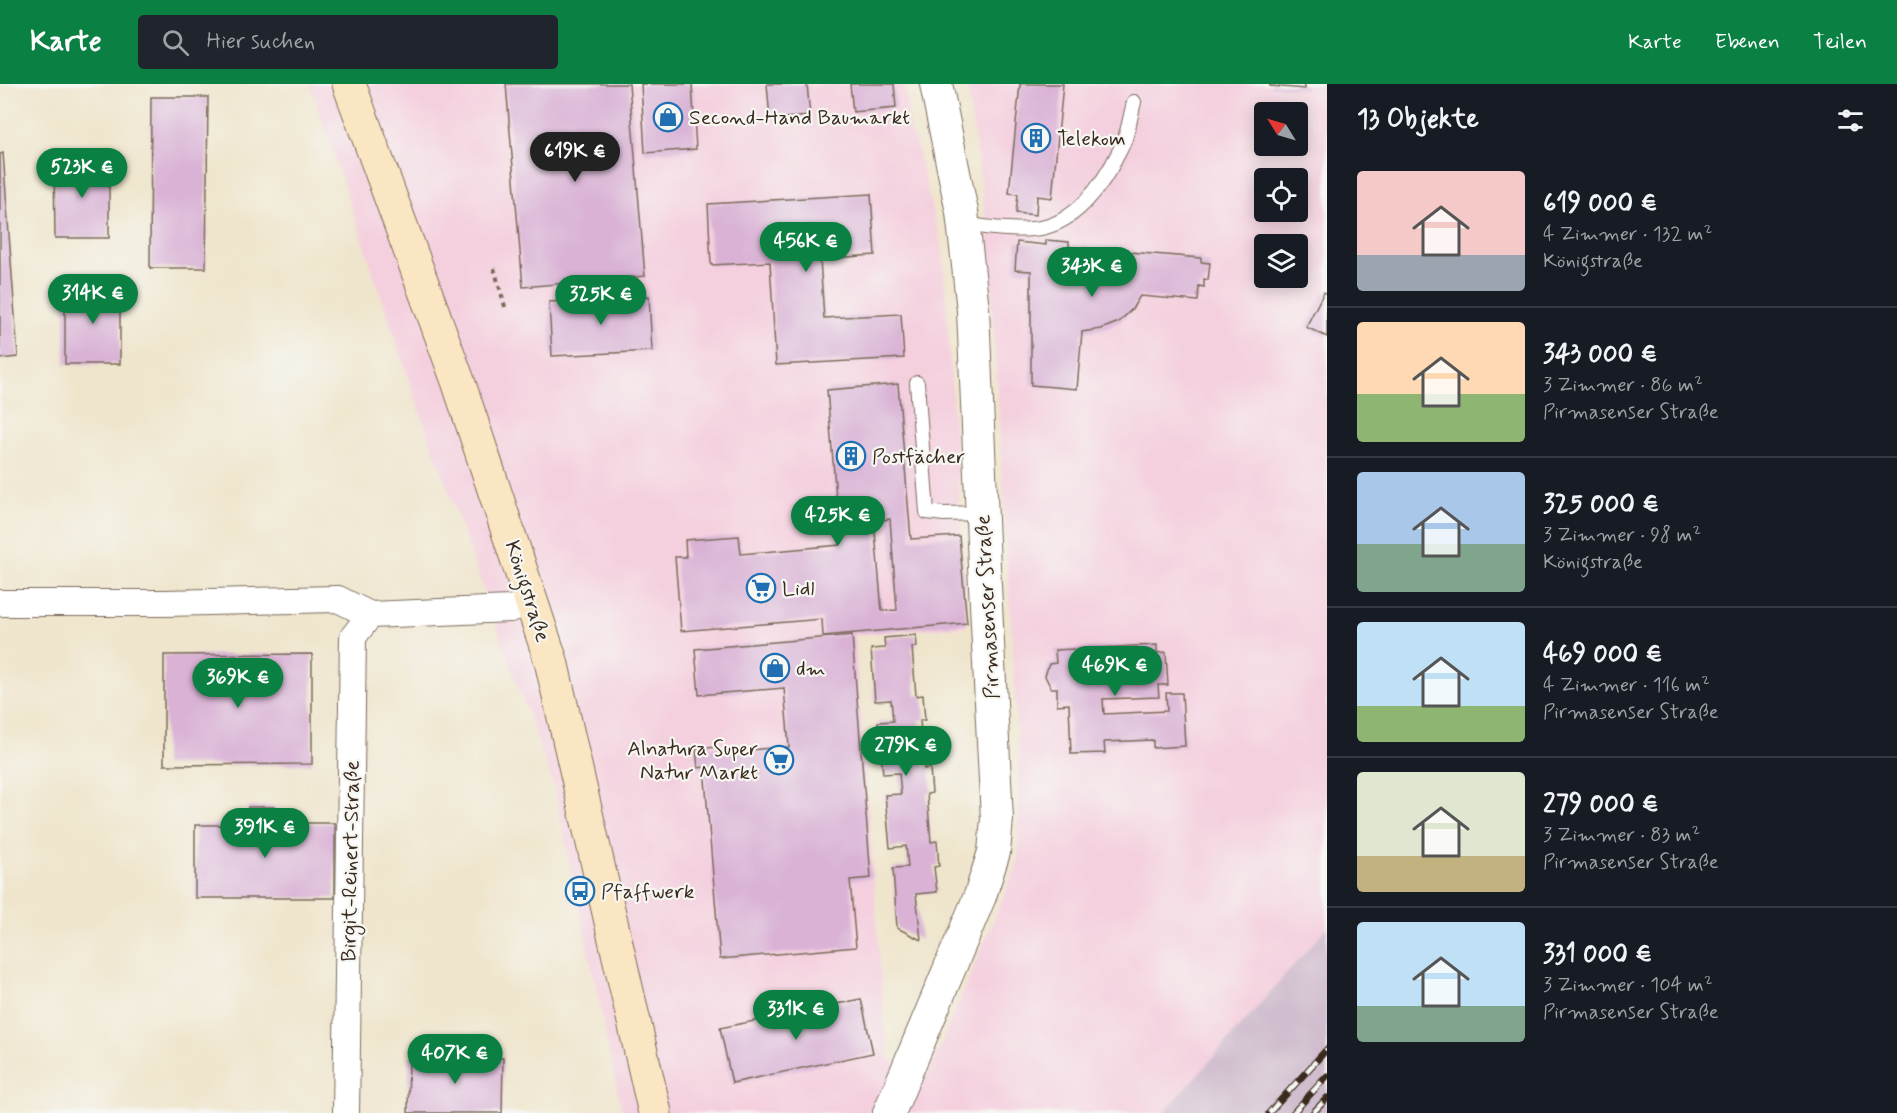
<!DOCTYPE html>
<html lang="de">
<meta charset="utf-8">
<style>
:root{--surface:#171b24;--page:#20242c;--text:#f1f3f6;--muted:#9ea1a6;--line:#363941;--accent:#0b8043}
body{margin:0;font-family:Mynerve,sans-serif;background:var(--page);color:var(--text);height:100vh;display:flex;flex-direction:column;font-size:22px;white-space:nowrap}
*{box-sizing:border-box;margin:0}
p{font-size:20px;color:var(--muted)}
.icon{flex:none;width:33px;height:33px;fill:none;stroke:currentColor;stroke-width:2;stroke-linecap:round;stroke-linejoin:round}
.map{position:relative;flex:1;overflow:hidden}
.side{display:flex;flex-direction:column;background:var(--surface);width:570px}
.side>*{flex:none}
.needle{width:39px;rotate:307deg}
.fabs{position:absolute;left:1254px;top:18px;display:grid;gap:12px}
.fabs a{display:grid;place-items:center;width:54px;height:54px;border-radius:6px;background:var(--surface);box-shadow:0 3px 15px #0003;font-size:30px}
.price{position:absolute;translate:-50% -51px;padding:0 14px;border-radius:21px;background:var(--accent);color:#fff;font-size:20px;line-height:39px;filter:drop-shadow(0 2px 3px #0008)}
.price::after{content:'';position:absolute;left:50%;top:36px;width:18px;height:14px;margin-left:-9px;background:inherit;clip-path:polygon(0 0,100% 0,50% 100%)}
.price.active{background:#222;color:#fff}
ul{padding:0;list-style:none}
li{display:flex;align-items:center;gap:18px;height:150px;padding:0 30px}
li+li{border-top:2px solid var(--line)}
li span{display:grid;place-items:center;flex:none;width:168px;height:120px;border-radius:6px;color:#555}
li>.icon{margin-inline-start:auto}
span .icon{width:72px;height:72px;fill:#fffc;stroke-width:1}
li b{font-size:26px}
h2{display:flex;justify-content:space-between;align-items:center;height:72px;padding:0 30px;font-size:26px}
header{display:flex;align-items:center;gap:36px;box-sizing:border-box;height:84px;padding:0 30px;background:var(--accent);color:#fff}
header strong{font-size:28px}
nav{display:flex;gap:33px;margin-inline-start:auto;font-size:21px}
.search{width:420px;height:54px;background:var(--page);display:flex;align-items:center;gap:15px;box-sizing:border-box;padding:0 21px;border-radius:6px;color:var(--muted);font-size:22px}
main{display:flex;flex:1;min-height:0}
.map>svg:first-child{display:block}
</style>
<header>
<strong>Karte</strong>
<div class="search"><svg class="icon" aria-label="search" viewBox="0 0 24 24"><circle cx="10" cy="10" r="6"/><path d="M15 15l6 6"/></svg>Hier suchen</div>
<nav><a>Karte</a><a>Ebenen</a><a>Teilen</a></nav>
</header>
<main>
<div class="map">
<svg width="1327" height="1029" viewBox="0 0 1327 1029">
<rect width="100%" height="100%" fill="#f6f6f2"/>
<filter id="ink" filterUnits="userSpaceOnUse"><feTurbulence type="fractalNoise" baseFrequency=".0167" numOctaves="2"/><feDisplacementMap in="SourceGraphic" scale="12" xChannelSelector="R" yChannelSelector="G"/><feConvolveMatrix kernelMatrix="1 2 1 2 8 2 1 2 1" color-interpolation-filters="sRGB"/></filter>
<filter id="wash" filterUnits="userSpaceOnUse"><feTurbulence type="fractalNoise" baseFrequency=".008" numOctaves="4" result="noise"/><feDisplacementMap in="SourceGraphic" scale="24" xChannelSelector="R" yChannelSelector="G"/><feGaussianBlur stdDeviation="1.35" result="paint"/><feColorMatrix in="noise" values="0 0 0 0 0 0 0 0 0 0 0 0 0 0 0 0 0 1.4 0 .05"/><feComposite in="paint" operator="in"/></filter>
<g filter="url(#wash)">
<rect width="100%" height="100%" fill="#efe5cc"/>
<path fill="#f4cfde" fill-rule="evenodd" d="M 310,0 L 905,0 L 908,40 L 915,57 L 943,169 L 967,542 L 855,551 L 887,974 L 928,990 L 1018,778 L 1019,680 L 988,150 L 967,0 L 1327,0 L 1327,843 L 1164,1029 L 622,1029 L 554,703 L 417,319 ZM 1264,28 L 1298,28 L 1298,62 L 1264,62 ZM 1264,94 L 1298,94 L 1298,128 L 1264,128 ZM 1264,160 L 1298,160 L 1298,194 L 1264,194 Z"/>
<path fill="#d0bdce" d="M 1327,843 L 1327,1029 L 1164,1029 L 1280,897 Z"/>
<g id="blocks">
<g fill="#d9b2d5" fill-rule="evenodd">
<path d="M 506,0 L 629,0 L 645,192 L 523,203 Z"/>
<path d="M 641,0 L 692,0 L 696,65 L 645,69 Z"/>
<path d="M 767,0 L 807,0 L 810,32 L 770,35 Z"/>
<path d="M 850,0 L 894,0 L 896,24 L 853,28 Z"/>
<path d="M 1020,0 L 1063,0 L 1052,114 L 1037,112 L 1036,131 L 1016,129 L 1018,110 L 1009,109 Z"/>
<path d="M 1270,0 L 1305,0 L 1305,5 L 1270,2 Z"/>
<path d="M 151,13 L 208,13 L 206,184 L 150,184 Z"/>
<path d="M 3,69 L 18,273 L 0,275 L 0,70 Z"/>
<path d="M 109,75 L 109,154 L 55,154 L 54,76 Z"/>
<path d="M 871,110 L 875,171 L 820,175 L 824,234 L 901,230 L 904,274 L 776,281 L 770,178 L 711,181 L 708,120 Z"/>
<path d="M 1046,156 L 1069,158 L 1069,163 L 1201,174 L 1201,178 L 1210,179 L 1208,196 L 1204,195 L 1204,203 L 1199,202 L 1198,217 L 1140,212 L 1132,225 L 1119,238 L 1101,245 L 1082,248 L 1077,305 L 1031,301 L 1031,187 L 1015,186 L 1017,158 L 1046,161 Z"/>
<path d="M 120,201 L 120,280 L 65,280 L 65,202 Z"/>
<path d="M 1324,208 L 1327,210 L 1327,253 L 1306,243 Z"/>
<path d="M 649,212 L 652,267 L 552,272 L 549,218 Z"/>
<path d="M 898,300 L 911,455 L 959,452 L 967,539 L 823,552 L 822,535 L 681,547 L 675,473 L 686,473 L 685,456 L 739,452 L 741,470 L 840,461 L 827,306 ZM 890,435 L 897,526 L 882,527 L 874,437 Z"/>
<path d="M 852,551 L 871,794 L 850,796 L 856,863 L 720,875 L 704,683 L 698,684 L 696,665 L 717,663 L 717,668 L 789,663 L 784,604 L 699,611 L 695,565 Z"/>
<path d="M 916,551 L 917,563 L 912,563 L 916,612 L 923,611 L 925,636 L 920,636 L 922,662 L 924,685 L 930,684 L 932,709 L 927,710 L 931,758 L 937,757 L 939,782 L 934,783 L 937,808 L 916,810 L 921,856 L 897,844 L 893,784 L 908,783 L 906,762 L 890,764 L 885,711 L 901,710 L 899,689 L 883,690 L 878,638 L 893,637 L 891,616 L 875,617 L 871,565 L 885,564 L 884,554 Z"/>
<path d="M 1157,561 L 1157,569 L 1166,568 L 1168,601 L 1158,601 L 1159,613 L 1103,615 L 1104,630 L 1167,627 L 1166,609 L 1182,609 L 1185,662 L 1153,664 L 1153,656 L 1104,658 L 1105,669 L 1071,670 L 1069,620 L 1057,621 L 1057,604 L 1051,604 L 1045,592 L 1049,580 L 1056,579 L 1055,566 Z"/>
<path d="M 312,570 L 312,680 L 164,681 L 164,571 Z"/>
<path d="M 248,723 L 274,723 L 274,739 L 335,739 L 335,814 L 195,814 L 195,741 L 248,741 Z"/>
<path d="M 861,915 L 873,969 L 732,999 L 720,944 Z"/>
<path d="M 409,972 L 503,974 L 502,1029 L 408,1029 Z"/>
</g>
</g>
</g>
<g filter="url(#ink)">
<use href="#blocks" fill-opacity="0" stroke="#7a6b5b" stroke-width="1.5"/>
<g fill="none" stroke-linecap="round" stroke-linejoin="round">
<g stroke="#7a6b5b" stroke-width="16">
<g id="service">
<path d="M 963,140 C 986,143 1009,147 1032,145 C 1074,143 1103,101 1120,66 C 1128,52 1130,33 1134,18"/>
<path d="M 917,299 L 927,428 L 944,430 L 982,429"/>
</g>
</g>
<g stroke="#7a6b5b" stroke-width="28">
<g id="minor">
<path d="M 0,519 L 165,519 L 338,515 L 370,531 L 510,525 L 532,518"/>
<path d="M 346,1029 L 353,553 L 370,531"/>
</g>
</g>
<g stroke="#7a6b5b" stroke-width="34">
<path id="tertiary" d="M 889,1029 L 980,812 L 994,768 L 997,735 L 984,482 L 973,226 L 962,128 L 936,0"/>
</g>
<g stroke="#7a6b5b" stroke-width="35">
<path id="secondary" d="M 349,0 L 458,297 L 551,577 L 655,1029"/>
</g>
<path stroke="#7a6b5b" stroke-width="4" stroke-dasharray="4.5 4.5" stroke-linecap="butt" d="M 494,184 L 506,226"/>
<use href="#service" stroke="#fff" stroke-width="14"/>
<use href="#minor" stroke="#fff" stroke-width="26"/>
<use href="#tertiary" stroke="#fff" stroke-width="32"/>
<use href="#secondary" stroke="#fbe6c3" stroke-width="33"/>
<g stroke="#3b2a1e" stroke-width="7">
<g id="rail">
<path d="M 1269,1029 L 1327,965"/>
<path d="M 1293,1029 L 1327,992"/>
<path d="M 1313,1029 L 1327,1014"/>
</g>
</g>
<use href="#rail" stroke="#f6f6f2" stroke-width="4.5" stroke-dasharray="14" stroke-linecap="butt"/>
</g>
</g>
<defs>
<g id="shop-ring" transform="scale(1.5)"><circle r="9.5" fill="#f6f6f2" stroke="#1f6fb2" stroke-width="1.5"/><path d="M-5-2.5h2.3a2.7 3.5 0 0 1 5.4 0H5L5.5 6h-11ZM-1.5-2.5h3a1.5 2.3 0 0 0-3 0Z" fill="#1f6fb2"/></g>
<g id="building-ring" transform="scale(1.5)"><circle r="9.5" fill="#f6f6f2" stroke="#1f6fb2" stroke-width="1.5"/><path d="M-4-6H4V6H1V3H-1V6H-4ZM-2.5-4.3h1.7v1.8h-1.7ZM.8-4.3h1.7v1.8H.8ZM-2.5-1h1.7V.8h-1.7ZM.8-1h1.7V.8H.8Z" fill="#1f6fb2"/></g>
<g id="supermarket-ring" transform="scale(1.5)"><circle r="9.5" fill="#f6f6f2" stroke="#1f6fb2" stroke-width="1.5"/><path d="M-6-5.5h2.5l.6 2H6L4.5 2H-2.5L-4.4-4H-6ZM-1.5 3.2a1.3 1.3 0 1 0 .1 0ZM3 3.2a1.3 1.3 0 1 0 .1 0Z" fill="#1f6fb2"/></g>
<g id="bus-ring" transform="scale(1.5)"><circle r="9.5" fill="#f6f6f2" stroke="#1f6fb2" stroke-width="1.5"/><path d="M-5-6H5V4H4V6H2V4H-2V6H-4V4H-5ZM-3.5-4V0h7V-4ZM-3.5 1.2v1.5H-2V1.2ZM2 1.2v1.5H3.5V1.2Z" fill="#1f6fb2"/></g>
</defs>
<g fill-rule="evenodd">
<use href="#shop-ring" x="668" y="33"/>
<use href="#building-ring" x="1036" y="54"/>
<use href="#building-ring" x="851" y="372"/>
<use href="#supermarket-ring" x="761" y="504"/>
<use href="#shop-ring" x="775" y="584"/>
<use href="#supermarket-ring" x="779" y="676"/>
<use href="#bus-ring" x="580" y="807"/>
</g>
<g text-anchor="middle" stroke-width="4.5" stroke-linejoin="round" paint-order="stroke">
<g font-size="21" fill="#3b2a1e" stroke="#f6f6f2" text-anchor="start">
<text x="689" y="40">Second-Hand Baumarkt</text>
<text x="1057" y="61">Telekom</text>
<text x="872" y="379">Postfächer</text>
<text x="782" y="511">Lidl</text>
<text x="796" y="591">dm</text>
<text x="758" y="671" text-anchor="end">Alnatura Super<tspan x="758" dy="24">Natur Markt</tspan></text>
<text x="601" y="814">Pfaffwerk</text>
</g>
<g font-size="21" fill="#3b2a1e" stroke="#f6f6f2">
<text transform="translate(528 507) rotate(72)" y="7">Königstraße</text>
<text transform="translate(987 523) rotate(-93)" y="7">Pirmasenser Straße</text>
<text transform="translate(350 777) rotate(-89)" y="7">Birgit-Reinert-Straße</text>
</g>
</g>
</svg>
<div class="fabs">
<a><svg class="needle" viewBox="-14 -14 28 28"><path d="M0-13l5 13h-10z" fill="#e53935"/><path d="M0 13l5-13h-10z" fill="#9ea1a6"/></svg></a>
<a><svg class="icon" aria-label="locate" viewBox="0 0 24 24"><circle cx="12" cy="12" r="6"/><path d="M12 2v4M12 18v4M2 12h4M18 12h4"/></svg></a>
<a><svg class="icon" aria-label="layers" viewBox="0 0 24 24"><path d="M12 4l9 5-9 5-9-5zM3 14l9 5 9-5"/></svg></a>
</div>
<b class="price active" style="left:575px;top:99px">619K €</b>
<b class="price" style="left:82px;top:115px">523K €</b>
<b class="price" style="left:806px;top:189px">456K €</b>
<b class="price" style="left:1092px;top:214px">343K €</b>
<b class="price" style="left:93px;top:241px">314K €</b>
<b class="price" style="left:601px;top:242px">325K €</b>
<b class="price" style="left:838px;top:463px">425K €</b>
<b class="price" style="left:1115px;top:613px">469K €</b>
<b class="price" style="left:238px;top:625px">369K €</b>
<b class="price" style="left:906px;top:693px">279K €</b>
<b class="price" style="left:265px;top:775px">391K €</b>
<b class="price" style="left:796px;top:957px">331K €</b>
<b class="price" style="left:455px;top:1001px">407K €</b>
</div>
<section class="side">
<h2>13 Objekte<svg class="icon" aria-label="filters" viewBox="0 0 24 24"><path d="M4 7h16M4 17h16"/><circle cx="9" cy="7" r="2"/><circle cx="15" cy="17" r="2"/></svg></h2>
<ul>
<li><span style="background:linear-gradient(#f6c9c9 70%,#9aa5b1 0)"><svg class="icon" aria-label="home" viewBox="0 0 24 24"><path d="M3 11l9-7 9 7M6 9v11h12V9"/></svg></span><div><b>619 000 €</b><p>4 Zimmer · 132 m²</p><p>Königstraße</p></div></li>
<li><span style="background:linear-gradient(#ffd9b3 60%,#8fb573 0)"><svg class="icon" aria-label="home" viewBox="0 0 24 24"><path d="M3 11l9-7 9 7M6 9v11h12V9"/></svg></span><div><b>343 000 €</b><p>3 Zimmer · 86 m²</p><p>Pirmasenser Straße</p></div></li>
<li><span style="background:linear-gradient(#a9c7e8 60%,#7fa58c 0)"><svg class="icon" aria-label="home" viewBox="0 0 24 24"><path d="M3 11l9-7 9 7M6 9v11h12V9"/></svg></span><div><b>325 000 €</b><p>3 Zimmer · 98 m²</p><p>Königstraße</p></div></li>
<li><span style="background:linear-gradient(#bfe0f5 70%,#8fb573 0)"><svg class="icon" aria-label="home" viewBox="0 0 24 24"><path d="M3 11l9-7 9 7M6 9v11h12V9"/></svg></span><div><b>469 000 €</b><p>4 Zimmer · 116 m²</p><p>Pirmasenser Straße</p></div></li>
<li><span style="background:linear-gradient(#dfe7d0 70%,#c2b280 0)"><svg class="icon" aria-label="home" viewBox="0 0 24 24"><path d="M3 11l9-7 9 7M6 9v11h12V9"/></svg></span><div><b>279 000 €</b><p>3 Zimmer · 83 m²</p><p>Pirmasenser Straße</p></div></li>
<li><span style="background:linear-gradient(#bfe0f5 70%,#7fa58c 0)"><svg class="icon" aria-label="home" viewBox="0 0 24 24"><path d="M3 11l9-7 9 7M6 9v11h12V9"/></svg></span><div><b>331 000 €</b><p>3 Zimmer · 104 m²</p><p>Pirmasenser Straße</p></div></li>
</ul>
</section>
</main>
